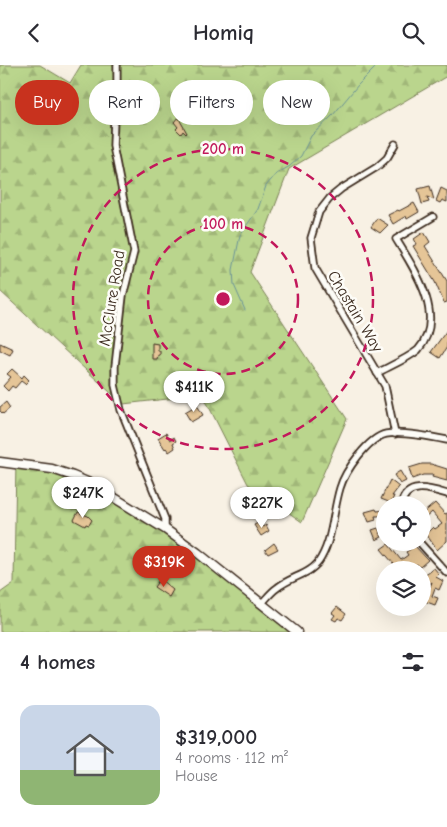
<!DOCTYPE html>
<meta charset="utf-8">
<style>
:root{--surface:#fff;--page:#f2f2f3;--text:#2b2b33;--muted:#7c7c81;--line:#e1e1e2;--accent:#c8321e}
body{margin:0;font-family:"Comic Neue",sans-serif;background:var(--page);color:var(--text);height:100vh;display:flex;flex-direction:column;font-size:19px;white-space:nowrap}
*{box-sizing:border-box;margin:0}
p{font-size:16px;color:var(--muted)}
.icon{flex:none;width:28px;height:28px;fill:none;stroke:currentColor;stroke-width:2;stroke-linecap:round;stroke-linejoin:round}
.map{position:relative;height:567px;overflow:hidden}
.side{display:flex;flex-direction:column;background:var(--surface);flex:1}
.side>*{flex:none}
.hud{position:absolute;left:15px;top:15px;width:418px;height:45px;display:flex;gap:10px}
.fabs{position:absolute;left:376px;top:431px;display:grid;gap:10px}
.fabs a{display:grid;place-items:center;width:55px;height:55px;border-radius:50%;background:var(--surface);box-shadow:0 5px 20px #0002;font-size:25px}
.price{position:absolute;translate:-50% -42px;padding:0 11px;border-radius:18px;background:#fff;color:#222;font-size:16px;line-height:32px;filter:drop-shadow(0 1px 2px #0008)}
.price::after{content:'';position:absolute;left:50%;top:30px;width:15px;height:11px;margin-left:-8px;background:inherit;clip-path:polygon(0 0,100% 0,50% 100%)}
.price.on{background:var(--accent);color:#fff}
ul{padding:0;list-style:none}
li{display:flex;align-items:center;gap:15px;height:125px;padding:0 20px}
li+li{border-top:1px solid var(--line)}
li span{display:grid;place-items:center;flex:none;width:140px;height:100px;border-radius:15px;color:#555}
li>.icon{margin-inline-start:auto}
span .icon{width:60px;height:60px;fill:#fffc;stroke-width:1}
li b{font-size:21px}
h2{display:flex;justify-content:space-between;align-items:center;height:60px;padding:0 20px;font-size:21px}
.tag{padding:0 18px;border-radius:22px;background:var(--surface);box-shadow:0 5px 20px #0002;font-size:18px;line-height:45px}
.tag.on{background:var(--accent);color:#fff}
header{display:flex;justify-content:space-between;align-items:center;height:65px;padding:0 20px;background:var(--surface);font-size:22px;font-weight:700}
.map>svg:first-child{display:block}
</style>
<header><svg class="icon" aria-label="back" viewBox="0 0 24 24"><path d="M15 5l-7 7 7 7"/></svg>Homiq<svg class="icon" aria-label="search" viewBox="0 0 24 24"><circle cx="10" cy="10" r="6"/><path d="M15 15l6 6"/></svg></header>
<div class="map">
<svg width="447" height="567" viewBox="0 0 447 567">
<defs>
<pattern id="forest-firs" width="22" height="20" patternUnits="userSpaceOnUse" patternTransform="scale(1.25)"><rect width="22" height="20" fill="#bad58d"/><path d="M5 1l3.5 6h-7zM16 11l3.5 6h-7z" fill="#a1b779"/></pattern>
</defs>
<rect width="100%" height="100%" fill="#f8f1e4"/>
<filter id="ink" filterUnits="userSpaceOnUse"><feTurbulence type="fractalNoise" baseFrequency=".02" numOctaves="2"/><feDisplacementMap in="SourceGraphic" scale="10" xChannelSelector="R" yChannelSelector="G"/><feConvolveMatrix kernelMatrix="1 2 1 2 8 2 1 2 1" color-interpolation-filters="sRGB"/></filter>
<g filter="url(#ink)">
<g fill="url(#forest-firs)" stroke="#7a8056">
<path d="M 0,0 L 40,0 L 70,18 L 81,0 L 447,0 L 447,11 L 289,104 L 250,207 L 347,354 L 302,457 L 248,419 L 203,330 L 123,339 L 0,226 Z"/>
<path d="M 16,395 L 72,407 L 133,440 L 301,567 L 0,567 L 0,528 L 14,518 Z"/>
</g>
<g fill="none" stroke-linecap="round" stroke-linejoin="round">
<path stroke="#6a9297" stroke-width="1" d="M 245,245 L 234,220 L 233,205 L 240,170 L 258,144 L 266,121 L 276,109 L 290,101 L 301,91 L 311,71 L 333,50 L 358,20 L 378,0"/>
</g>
<g fill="#e5c597" stroke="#3b2a1e">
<path d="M 178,52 L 187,68 L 186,69 L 183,66 L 181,69 L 176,64 L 178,62 L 174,57 Z"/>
<path d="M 430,121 L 434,135 L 427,132 L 429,137 L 422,139 L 418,124 Z"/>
<path d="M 441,123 L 447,126 L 447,137 L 442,135 L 440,138 L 436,136 Z"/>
<path d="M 414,138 L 419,147 L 407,154 L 406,151 L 393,159 L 388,150 L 398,145 L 399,146 Z"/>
<path d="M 377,153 L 388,160 L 380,168 L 371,162 Z"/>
<path d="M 424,167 L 430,177 L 425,181 L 447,216 L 447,237 L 444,238 L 435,217 L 413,181 L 417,179 L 414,174 Z"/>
<path d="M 447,265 L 447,282 L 440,293 L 431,287 Z"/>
<path d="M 0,278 L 13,284 L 10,290 L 0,285 Z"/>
<path d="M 152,278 L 158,279 L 158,286 L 160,286 L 160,290 L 158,290 L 157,294 L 152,294 Z"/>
<path d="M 12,304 L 22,313 L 24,310 L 29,315 L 25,319 L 21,316 L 15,323 L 12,321 L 8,326 L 3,321 L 11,312 L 7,309 Z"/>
<path d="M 6,337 L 10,343 L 3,349 L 0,346 L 0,342 Z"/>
<path d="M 197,340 L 203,350 L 191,357 L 185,347 Z"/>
<path d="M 166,368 L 170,375 L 174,372 L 176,376 L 173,378 L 175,383 L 169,387 L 166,383 L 165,384 L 158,373 Z"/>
<path d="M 422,399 L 431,399 L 447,404 L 447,416 L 432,412 L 433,410 L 423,410 L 412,414 L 409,403 Z"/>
<path d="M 400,406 L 406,416 L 400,419 L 394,410 Z"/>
<path d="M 390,415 L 399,422 L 392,431 L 394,431 L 391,438 L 381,434 Z"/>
<path d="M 435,438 L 445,449 L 447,448 L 447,476 L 437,485 L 426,469 L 433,462 L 435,464 L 442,459 L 432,447 L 422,456 L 422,449 Z"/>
<path d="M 376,444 L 377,446 L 385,445 L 385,451 L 375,451 L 376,455 L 369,457 L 365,447 Z"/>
<path d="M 78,447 L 88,451 L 92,455 L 89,460 L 86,459 L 85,461 L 74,455 Z"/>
<path d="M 260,457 L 263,462 L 266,460 L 269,466 L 261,471 L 254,460 Z"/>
<path d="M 378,463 L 380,467 L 379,468 L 382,472 L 376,475 L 372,465 Z"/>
<path d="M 274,478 L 278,484 L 268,489 L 265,485 Z"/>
<path d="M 388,479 L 401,495 L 408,490 L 406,487 L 415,481 L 428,495 L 420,502 L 417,499 L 410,505 L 399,505 L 381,484 Z"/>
<path d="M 434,503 L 439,509 L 436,512 L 443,516 L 439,525 L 435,523 L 432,531 L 438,533 L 435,540 L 424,536 L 432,517 L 422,524 L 422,517 L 427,514 L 424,510 Z"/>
<path d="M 160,514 L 173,525 L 169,532 L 154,522 Z"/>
<path d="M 337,542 L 346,549 L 342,555 L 338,553 L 336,556 L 332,554 L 335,550 L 332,548 Z"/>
</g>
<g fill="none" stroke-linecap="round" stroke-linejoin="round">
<g stroke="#3b2a1e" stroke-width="9">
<g id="street">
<path d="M 117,0 L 117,33 L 114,54 L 113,81 L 134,187 L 123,231 L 115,301 L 115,320 L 121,345 L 165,454 L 165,464"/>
<path d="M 395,79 L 387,93 L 377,102 L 341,124 L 330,133 L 319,147 L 311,173 L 315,203 L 385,321 L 395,369"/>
<path d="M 377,308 C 390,301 407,294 418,285 C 447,252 415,205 396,174 L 433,152"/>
<path d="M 401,440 C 406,416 430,424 447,429"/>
<path d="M 420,478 L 447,508"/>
<path d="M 261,539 C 266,534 271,527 277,523 C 291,511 312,510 321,493 C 333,472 333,446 340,423 C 345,406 368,373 386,369 C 402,366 432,372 447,375"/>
</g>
</g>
<g stroke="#3b2a1e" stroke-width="11">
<path id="secondary" d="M 0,397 L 52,404 L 73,411 L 92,419 L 165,464 L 198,488 L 297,567"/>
</g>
<use href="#street" stroke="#fdfcf7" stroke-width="5.5"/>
<use href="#secondary" stroke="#fdfcf7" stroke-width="8"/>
</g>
</g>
<g fill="none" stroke="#c2185b" stroke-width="2.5" stroke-dasharray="9 6">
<circle cx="223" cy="234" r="75"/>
<circle cx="223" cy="234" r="150"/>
</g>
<g text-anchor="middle" stroke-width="5" stroke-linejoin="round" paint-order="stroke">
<g font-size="16" fill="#3b2a1e" stroke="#fdfcf7">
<text transform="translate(111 233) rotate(-81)" y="6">McClure Road</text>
<text transform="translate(356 246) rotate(59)" y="6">Chastain Way</text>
</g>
</g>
<circle cx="223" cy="234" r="8" fill="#c2185b" stroke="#fdfcf7" stroke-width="2.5"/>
<g font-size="15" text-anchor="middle" font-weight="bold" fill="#c2185b" stroke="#fdfcf7" stroke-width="5" stroke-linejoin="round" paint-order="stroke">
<text x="223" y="89">200 m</text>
<text x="223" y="164">100 m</text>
</g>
</svg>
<div class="fabs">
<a><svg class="icon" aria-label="locate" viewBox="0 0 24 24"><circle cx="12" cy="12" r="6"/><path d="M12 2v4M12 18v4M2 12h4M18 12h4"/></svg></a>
<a><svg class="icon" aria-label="layers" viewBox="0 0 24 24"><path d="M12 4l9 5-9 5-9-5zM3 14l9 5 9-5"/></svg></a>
</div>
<b class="price" style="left:194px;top:348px">$411K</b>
<b class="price" style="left:83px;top:454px">$247K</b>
<b class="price" style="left:262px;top:464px">$227K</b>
<b class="price on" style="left:164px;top:523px">$319K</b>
<div class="hud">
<a class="tag on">Buy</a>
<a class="tag">Rent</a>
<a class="tag">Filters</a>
<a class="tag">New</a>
</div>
</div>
<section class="side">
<h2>4 homes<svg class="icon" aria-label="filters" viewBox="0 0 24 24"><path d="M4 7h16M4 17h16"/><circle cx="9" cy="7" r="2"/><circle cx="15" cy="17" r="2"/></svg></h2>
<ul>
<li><span style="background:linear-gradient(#c9d6e8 65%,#8fb573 0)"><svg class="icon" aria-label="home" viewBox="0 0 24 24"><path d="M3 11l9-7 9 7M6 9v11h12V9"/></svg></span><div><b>$319,000</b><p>4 rooms · 112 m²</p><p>House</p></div></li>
</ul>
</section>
